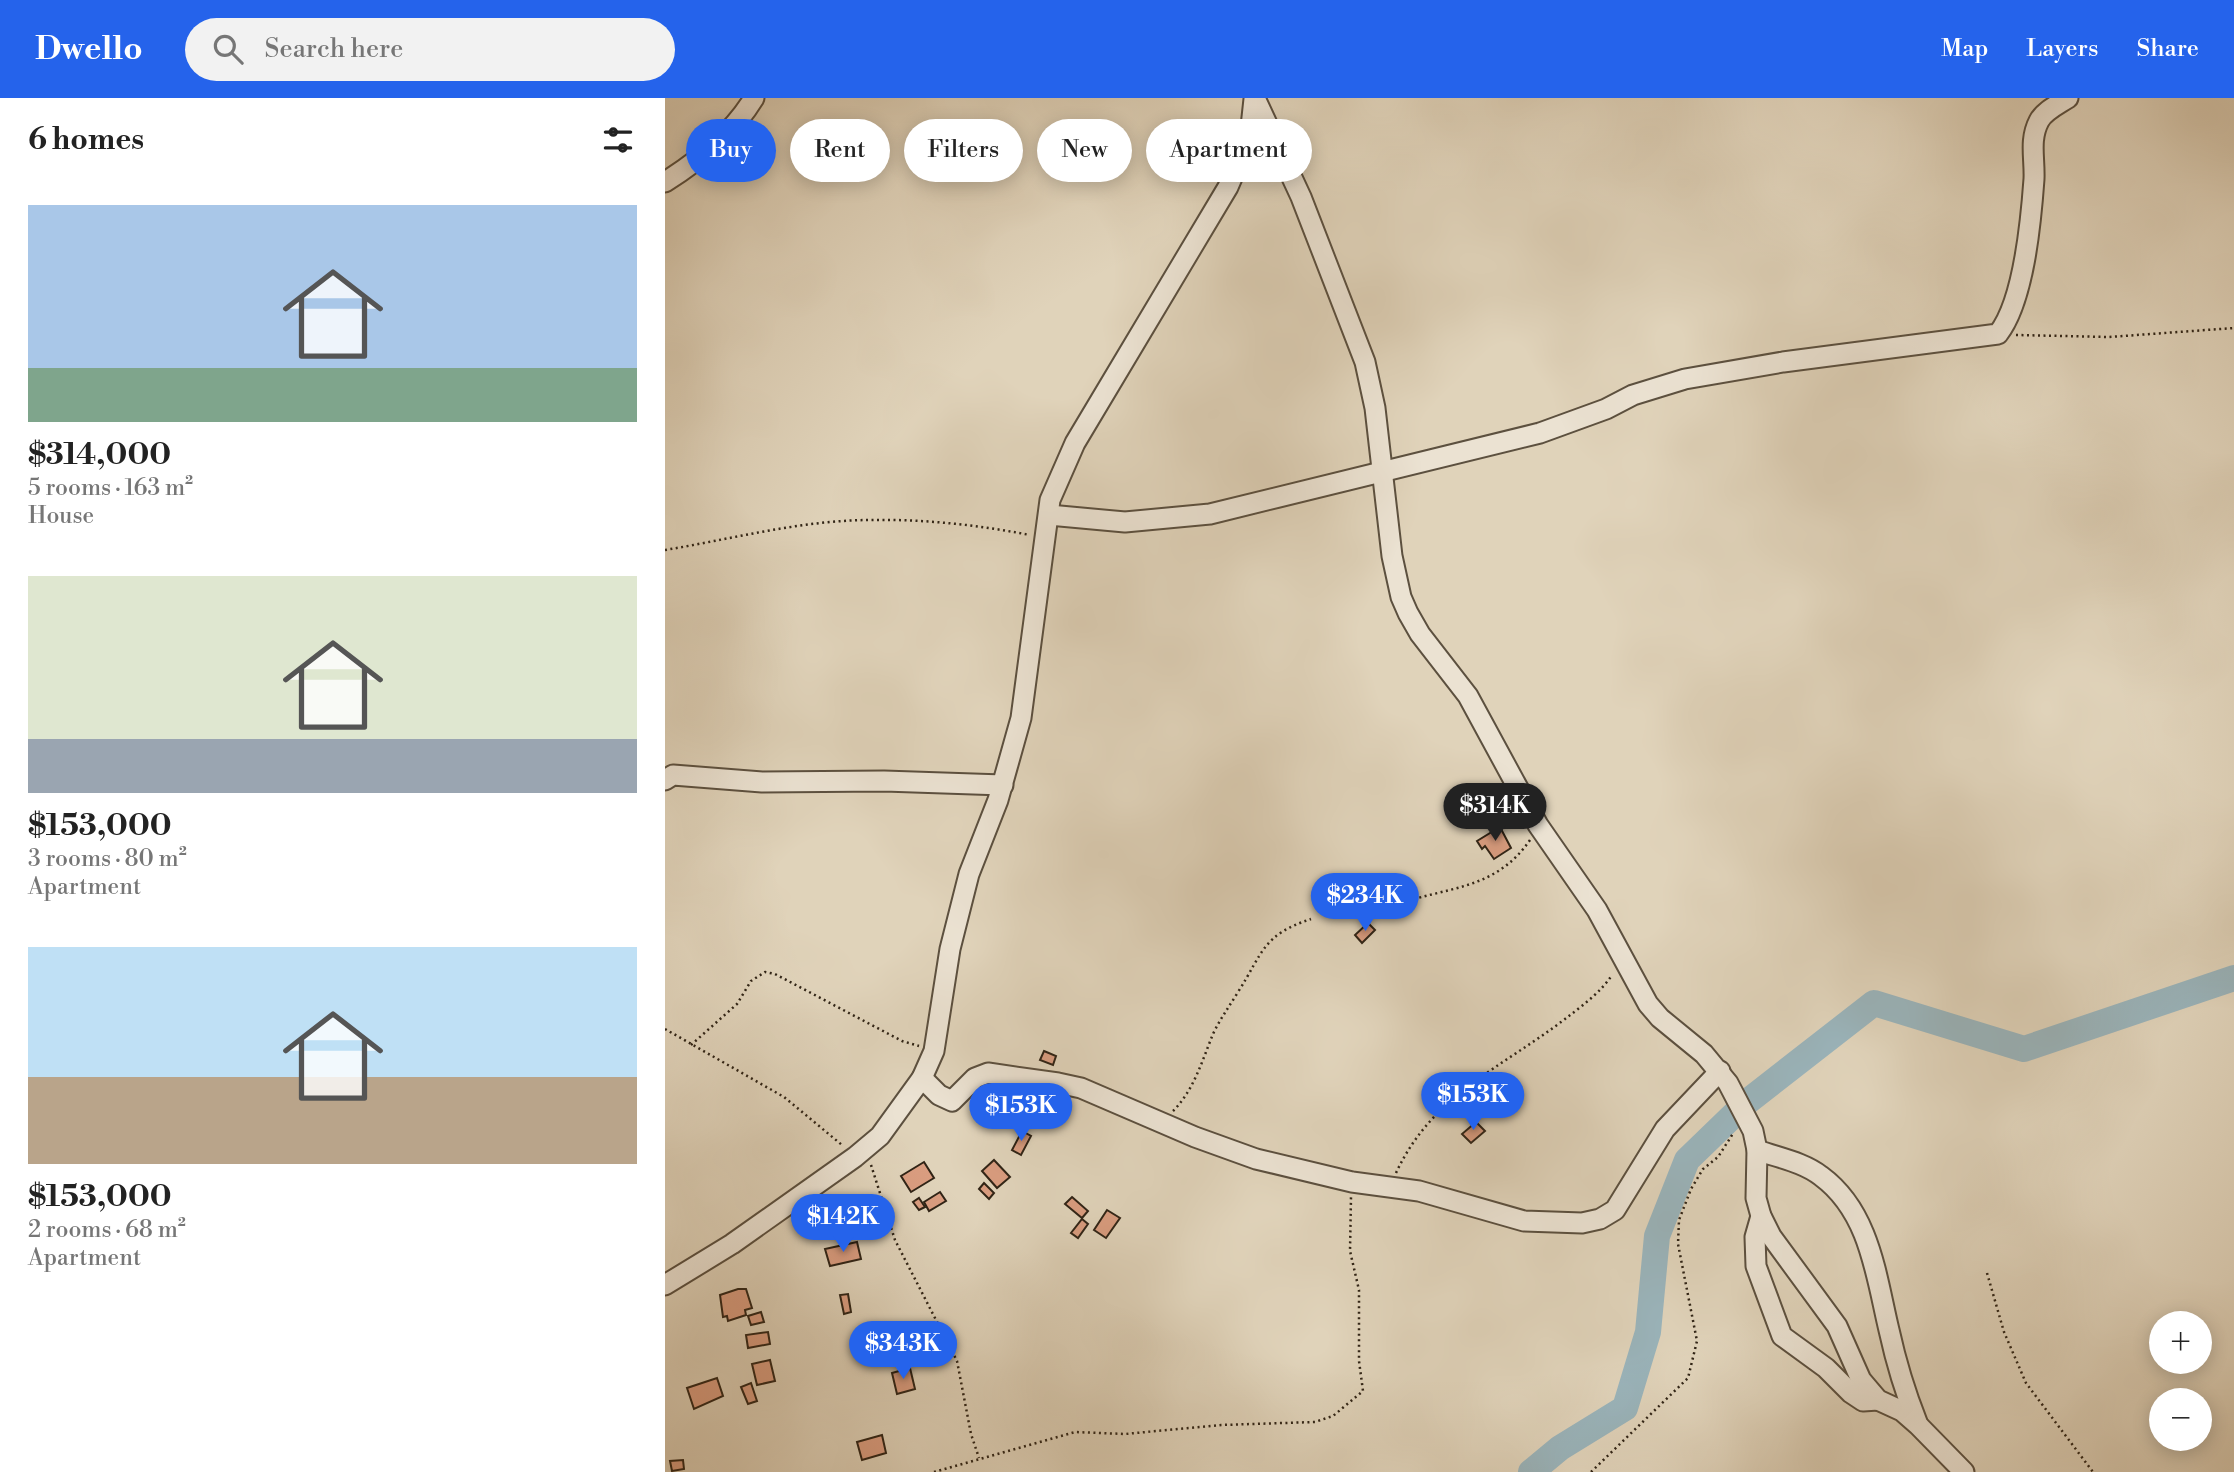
<!DOCTYPE html>
<meta charset="utf-8">
<style>
:root{--surface:#fff;--page:#f2f2f2;--text:#222;--muted:#767676;--accent:#2563eb}
body{margin:0;font-family:"Libre Bodoni",serif;background:var(--page);color:var(--text);height:100vh;display:flex;flex-direction:column;font-size:26px;white-space:nowrap}
*{box-sizing:border-box;margin:0}
p{font-size:23px;color:var(--muted)}
.icon{flex:none;width:38px;height:38px;fill:none;stroke:currentColor;stroke-width:2;stroke-linecap:round;stroke-linejoin:round}
.map{position:relative;flex:1;overflow:hidden}
.side{display:flex;flex-direction:column;background:var(--surface);width:665px}
.side>*{flex:none}
.top-card{position:absolute;left:21px;top:21px;width:665px;height:63px;display:flex;gap:14px}
.buttons{position:absolute;left:1484px;top:1213px;display:grid;gap:14px}
.buttons a{display:grid;place-items:center;width:63px;height:63px;border-radius:50%;background:var(--surface);box-shadow:0 4px 18px #0003;font-size:35px}
.price{position:absolute;translate:-50% -60px;padding:0 16px;border-radius:24px;background:var(--accent);color:#fff;font-size:23px;line-height:46px;filter:drop-shadow(0 2px 4px #0008)}
.price::after{content:'';position:absolute;left:50%;top:42px;width:21px;height:16px;margin-left:-10px;background:inherit;clip-path:polygon(0 0,100% 0,50% 100%)}
.price.on{background:#222;color:#fff}
ul{padding:0;list-style:none}
li{display:grid;align-content:center;gap:14px;height:371px;padding:0 28px}
li span{display:grid;place-items:center;height:217px;border-radius:0px;color:#555}
li>.icon{margin-inline-start:auto}
span .icon{width:126px;height:126px;fill:#fffc;stroke-width:1}
li b{font-size:30px}
h2{display:flex;justify-content:space-between;align-items:center;height:84px;padding:0 28px;font-size:30px}
.pill{padding:0 24px;border-radius:32px;background:var(--surface);box-shadow:0 4px 18px #0003;font-size:24px;line-height:63px}
.pill.on{background:var(--accent);color:#fff}
header{display:flex;align-items:center;gap:42px;box-sizing:border-box;height:98px;padding:0 35px;background:var(--accent);color:#fff}
header strong{font-size:33px}
nav{display:flex;gap:38px;margin-inline-start:auto;font-size:24px}
.search{width:490px;height:63px;background:var(--page);display:flex;align-items:center;gap:18px;box-sizing:border-box;padding:0 24px;border-radius:38px;color:var(--muted);font-size:26px}
main{display:flex;flex:1;min-height:0}
.map>svg:first-child{display:block}
</style>
<header>
<strong>Dwello</strong>
<div class="search"><svg class="icon" aria-label="search" viewBox="0 0 24 24"><circle cx="10" cy="10" r="6"/><path d="M15 15l6 6"/></svg>Search here</div>
<nav><a>Map</a><a>Layers</a><a>Share</a></nav>
</header>
<main>
<section class="side">
<h2>6 homes<svg class="icon" aria-label="filters" viewBox="0 0 24 24"><path d="M4 7h16M4 17h16"/><circle cx="9" cy="7" r="2"/><circle cx="15" cy="17" r="2"/></svg></h2>
<ul>
<li><span style="background:linear-gradient(#a9c7e8 75%,#7fa58c 0)"><svg class="icon" aria-label="home" viewBox="0 0 24 24"><path d="M3 11l9-7 9 7M6 9v11h12V9"/></svg></span><div><b>$314,000</b><p>5 rooms · 163 m²</p><p>House</p></div></li>
<li><span style="background:linear-gradient(#dfe7d0 75%,#9aa5b1 0)"><svg class="icon" aria-label="home" viewBox="0 0 24 24"><path d="M3 11l9-7 9 7M6 9v11h12V9"/></svg></span><div><b>$153,000</b><p>3 rooms · 80 m²</p><p>Apartment</p></div></li>
<li><span style="background:linear-gradient(#bfe0f5 60%,#b9a48a 0)"><svg class="icon" aria-label="home" viewBox="0 0 24 24"><path d="M3 11l9-7 9 7M6 9v11h12V9"/></svg></span><div><b>$153,000</b><p>2 rooms · 68 m²</p><p>Apartment</p></div></li>
</ul>
</section>
<div class="map">
<svg width="1569" height="1374" viewBox="0 0 1569 1374">
<rect width="100%" height="100%" fill="#e0d3ba"/>
<filter id="stains"><feTurbulence type="fractalNoise" baseFrequency=".00286" numOctaves="4"/><feColorMatrix values="0 0 0 0 .2 0 0 0 0 .09 0 0 0 0 .02 0 0 0 .5 -.17"/></filter>
<radialGradient id="worn" r=".72"><stop offset=".6" stop-color="#630" stop-opacity="0"/><stop offset="1" stop-color="#630" stop-opacity=".3"/></radialGradient>
<g fill="none" stroke-linecap="round" stroke-linejoin="round">
<path stroke="#9ab4bb" stroke-width="26" d="M 866,1374 L 895,1350 L 960,1310 L 983,1234 L 992,1138 L 1022,1062 L 1082,1004 L 1209,905 L 1359,951 L 1569,880"/>
</g>
<g fill="#da9d80" stroke="#302416" stroke-width="2">
<path d="M 835,729 L 846,750 L 829,761 L 820,748 L 817,751 L 812,743 Z"/>
<path d="M 703,825 L 710,832 L 697,845 L 690,837 Z"/>
<path d="M 379,953 L 391,958 L 388,967 L 375,962 Z"/>
<path d="M 347,1004 L 367,1012 L 360,1028 L 340,1020 Z"/>
<path d="M 811,1024 L 820,1033 L 806,1045 L 797,1036 Z"/>
<path d="M 357,1033 L 366,1038 L 356,1057 L 347,1052 Z"/>
<path d="M 329,1062 L 345,1079 L 332,1090 L 317,1073 Z"/>
<path d="M 259,1064 L 269,1080 L 246,1094 L 236,1078 Z"/>
<path d="M 319,1085 L 329,1095 L 324,1101 L 314,1091 Z"/>
<path d="M 275,1094 L 281,1103 L 264,1113 L 259,1104 Z"/>
<path d="M 407,1099 L 423,1113 L 417,1120 L 400,1106 Z"/>
<path d="M 254,1100 L 260,1109 L 254,1112 L 248,1104 Z"/>
<path d="M 442,1112 L 455,1120 L 441,1140 L 429,1132 Z"/>
<path d="M 172,1117 L 175,1129 L 152,1136 L 148,1124 Z"/>
<path d="M 417,1121 L 423,1126 L 413,1140 L 406,1135 Z"/>
<path d="M 192,1144 L 196,1161 L 165,1168 L 160,1151 Z"/>
<path d="M 73,1191 L 81,1191 L 87,1210 L 80,1212 L 81,1217 L 63,1223 L 62,1218 L 58,1219 L 55,1197 Z"/>
<path d="M 183,1196 L 186,1214 L 179,1216 L 175,1197 Z"/>
<path d="M 96,1214 L 99,1224 L 86,1227 L 83,1218 Z"/>
<path d="M 103,1234 L 105,1246 L 83,1250 L 81,1237 Z"/>
<path d="M 105,1262 L 110,1283 L 92,1287 L 87,1266 Z"/>
<path d="M 245,1270 L 250,1291 L 232,1296 L 227,1275 Z"/>
<path d="M 52,1280 L 58,1298 L 29,1311 L 22,1290 Z"/>
<path d="M 86,1285 L 92,1303 L 83,1306 L 76,1289 Z"/>
<path d="M 217,1337 L 221,1355 L 197,1362 L 192,1344 Z"/>
<path d="M 18,1362 L 19,1371 L 7,1373 L 5,1363 Z"/>
</g>
<g fill="none" stroke-linecap="round" stroke-linejoin="round">
<g stroke="#5c503f" stroke-width="23">
<g id="minor">
<path d="M 590,0 L 636,99 L 700,264 L 710,310 L 727,458 L 736,499 L 743,515 L 755,536 L 803,598 L 873,727 L 932,812 L 983,906 L 995,920 L 1039,956 L 1063,985 L 1088,1033 L 1092,1052 L 1091,1100 L 1096,1118 L 1106,1138 L 1172,1228 L 1196,1282 L 1213,1302 L 1237,1313 L 1253,1327 L 1299,1374"/>
<path d="M 0,84 C 35,62 67,36 89,0"/>
<path d="M 384,417 L 460,424 L 545,416 L 875,335 L 941,311 L 968,297 L 1020,281 L 1118,264 L 1333,236 C 1359,203 1366,123 1369,81 C 1370,61 1364,42 1374,23 C 1379,13 1394,6 1403,0"/>
<path d="M 0,682 L 8,677 L 97,684 L 219,683 L 338,687"/>
<path d="M 257,980 L 274,997 L 287,1003 L 310,980 L 323,975 L 393,985 L 416,990 L 530,1039 L 591,1061 L 687,1084 L 754,1093 L 859,1123 L 917,1125 L 935,1121 L 950,1112 L 1000,1031 L 1055,973"/>
<path d="M 1092,1052 C 1114,1060 1138,1064 1156,1078 C 1205,1114 1211,1178 1224,1232 C 1231,1264 1240,1294 1252,1324"/>
<path d="M 1096,1118 L 1090,1139 L 1091,1168 L 1117,1238 L 1161,1270 L 1186,1295 L 1198,1303 L 1213,1302"/>
<path d="M 0,1187 L 67,1146 L 190,1059 L 215,1038 L 257,980 L 269,953 L 285,851 L 304,776 L 333,702 L 356,620 L 385,402 L 410,345 L 563,89 L 585,38 L 589,1"/>
</g>
</g>
<g stroke="#302416" stroke-width="2.5" stroke-dasharray="2 3.5" stroke-linecap="butt">
<path d="M 1351,237 L 1444,239 L 1569,230"/>
<path d="M 0,452 C 67,441 137,422 206,422 C 259,421 313,427 365,437"/>
<path d="M 728,808 C 780,788 829,794 865,742"/>
<path d="M 0,931 L 119,999 L 177,1047"/>
<path d="M 26,947 L 72,906 L 86,883 L 100,874 L 110,876 L 237,943 L 254,948"/>
<path d="M 508,1013 C 529,992 537,963 548,936 C 555,921 564,909 573,894 C 598,855 597,837 646,821"/>
<path d="M 206,1067 L 230,1142 L 292,1263 L 306,1336 L 314,1360"/>
<path d="M 731,1075 C 767,997 836,970 900,921 C 917,908 936,894 947,877"/>
<path d="M 1322,1175 L 1339,1234 L 1361,1285 L 1428,1374"/>
<path d="M 269,1374 L 410,1334 L 460,1336 L 556,1327 L 650,1324 L 668,1318 L 698,1293 L 694,1263 L 694,1192 L 685,1153 L 686,1099"/>
<path d="M 926,1374 L 1023,1280 L 1032,1243 L 1013,1146 L 1014,1122 L 1026,1091 L 1038,1071 L 1053,1059 L 1069,1034"/>
</g>
<use href="#minor" stroke="#ebe2d2" stroke-width="19"/>
</g>
<rect width="100%" height="100%" filter="url(#stains)"/>
<rect width="100%" height="100%" fill="url(#worn)"/>
</svg>
<div class="buttons">
<a>+</a>
<a>−</a>
</div>
<b class="price on" style="left:830px;top:745px">$314K</b>
<b class="price" style="left:700px;top:835px">$234K</b>
<b class="price" style="left:808px;top:1034px">$153K</b>
<b class="price" style="left:356px;top:1045px">$153K</b>
<b class="price" style="left:178px;top:1156px">$142K</b>
<b class="price" style="left:238px;top:1283px">$343K</b>
<div class="top-card">
<a class="pill on">Buy</a>
<a class="pill">Rent</a>
<a class="pill">Filters</a>
<a class="pill">New</a>
<a class="pill">Apartment</a>
</div>
</div>
</main>
